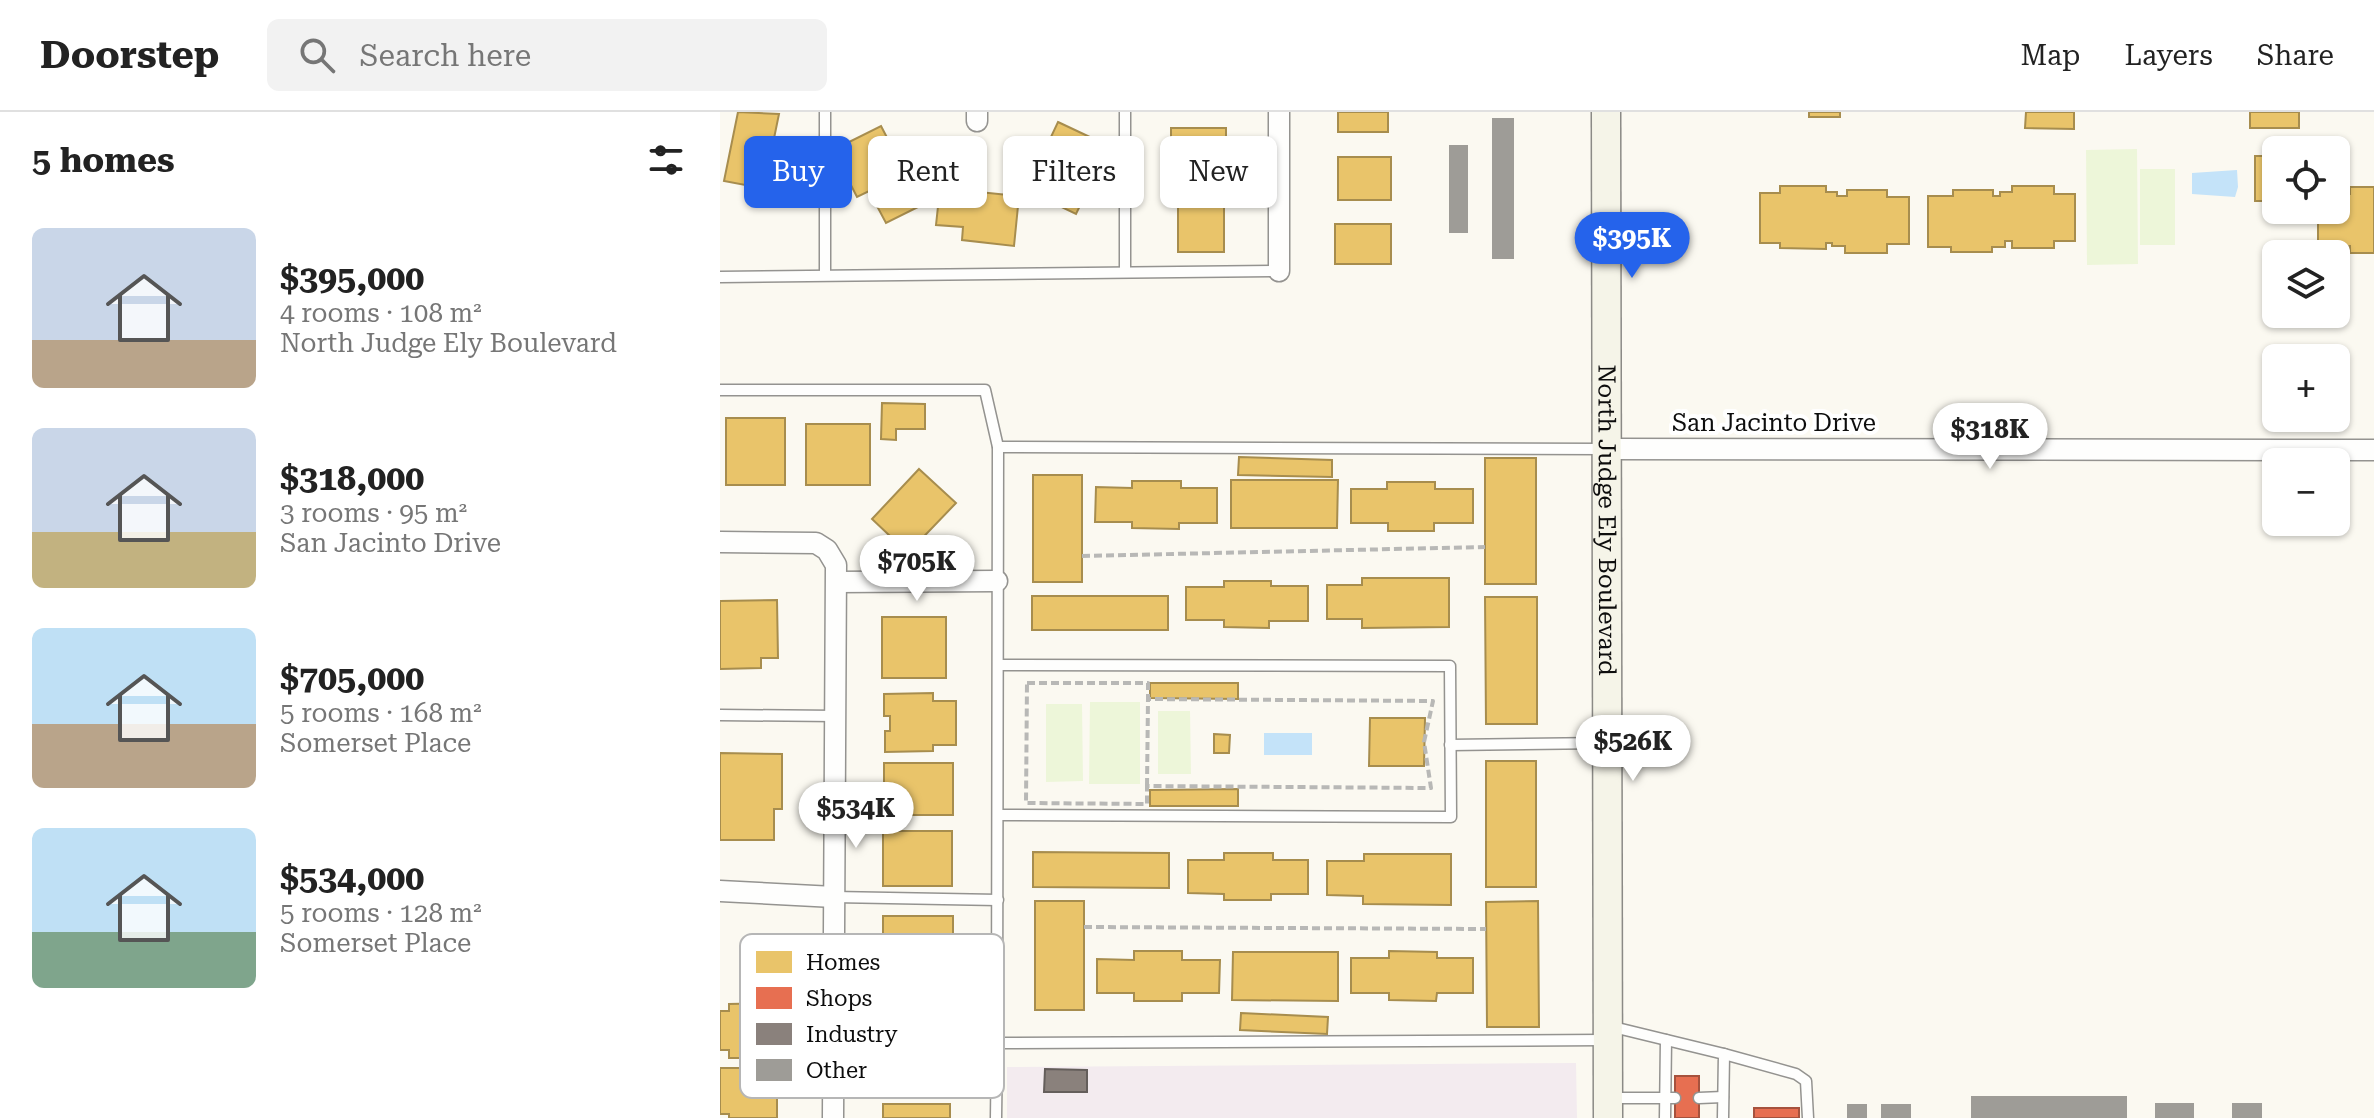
<!DOCTYPE html>
<meta charset="utf-8">
<style>
:root{--surface:#fff;--page:#f2f2f2;--text:#222;--muted:#767676;--line:#e0e0e0;--accent:#2563eb}
body{margin:0;font-family:"Roboto Serif",serif;background:var(--page);color:var(--text);height:100vh;display:flex;flex-direction:column;font-size:30px;white-space:nowrap}
*{box-sizing:border-box;margin:0}
p{font-size:26px;color:var(--muted)}
.icon{flex:none;width:44px;height:44px;fill:none;stroke:currentColor;stroke-width:2;stroke-linecap:round;stroke-linejoin:round}
.map{position:relative;flex:1;overflow:hidden}
.details{display:flex;flex-direction:column;background:var(--surface);width:720px}
.details>*{flex:none}
.guide{position:absolute;left:24px;top:24px;width:760px;height:72px;display:flex;gap:16px}
.controls{position:absolute;left:1542px;top:24px;display:grid;gap:16px}
.controls a{display:grid;place-items:center;width:88px;height:88px;border-radius:12px;background:var(--surface);box-shadow:0 2px 6px #0004;font-size:40px}
.price{position:absolute;translate:-50% -68px;padding:0 18px;border-radius:28px;background:#fff;color:#222;font-size:26px;line-height:52px;filter:drop-shadow(0 2px 4px #0008)}
.price::after{content:'';position:absolute;left:50%;top:48px;width:24px;height:18px;margin-left:-12px;background:inherit;clip-path:polygon(0 0,100% 0,50% 100%)}
.price.active{background:var(--accent);color:#fff}
ul{padding:0;list-style:none}
li{display:flex;align-items:center;gap:24px;height:200px;padding:0 32px}
li span{display:grid;place-items:center;flex:none;width:224px;height:160px;border-radius:12px;color:#555}
li>.icon{margin-inline-start:auto}
span .icon{width:96px;height:96px;fill:#fffc;stroke-width:1}
li b{font-size:34px}
h2{display:flex;justify-content:space-between;align-items:center;height:96px;padding:0 32px;font-size:34px}
.tag{padding:0 28px;border-radius:12px;background:var(--surface);box-shadow:0 2px 6px #0004;font-size:28px;line-height:72px}
.tag.active{background:var(--accent);color:#fff}
header{display:flex;align-items:center;gap:48px;box-sizing:border-box;height:112px;padding:0 40px;background:var(--surface);border-bottom:2px solid var(--line)}
header strong{font-size:38px}
nav{display:flex;gap:44px;margin-inline-start:auto;font-size:28px}
.search{width:560px;height:72px;background:var(--page);display:flex;align-items:center;gap:20px;box-sizing:border-box;padding:0 28px;border-radius:12px;color:var(--muted);font-size:30px}
main{display:flex;flex:1;min-height:0}
.map>svg:first-child{display:block}
</style>
<header>
<strong>Doorstep</strong>
<div class="search"><svg class="icon" aria-label="search" viewBox="0 0 24 24"><circle cx="10" cy="10" r="6"/><path d="M15 15l6 6"/></svg>Search here</div>
<nav><a>Map</a><a>Layers</a><a>Share</a></nav>
</header>
<main>
<section class="details">
<h2>5 homes<svg class="icon" aria-label="filters" viewBox="0 0 24 24"><path d="M4 7h16M4 17h16"/><circle cx="9" cy="7" r="2"/><circle cx="15" cy="17" r="2"/></svg></h2>
<ul>
<li><span style="background:linear-gradient(#c9d6e8 70%,#b9a48a 0)"><svg class="icon" aria-label="home" viewBox="0 0 24 24"><path d="M3 11l9-7 9 7M6 9v11h12V9"/></svg></span><div><b>$395,000</b><p>4 rooms · 108 m²</p><p>North Judge Ely Boulevard</p></div></li>
<li><span style="background:linear-gradient(#c9d6e8 65%,#c2b280 0)"><svg class="icon" aria-label="home" viewBox="0 0 24 24"><path d="M3 11l9-7 9 7M6 9v11h12V9"/></svg></span><div><b>$318,000</b><p>3 rooms · 95 m²</p><p>San Jacinto Drive</p></div></li>
<li><span style="background:linear-gradient(#bfe0f5 60%,#b9a48a 0)"><svg class="icon" aria-label="home" viewBox="0 0 24 24"><path d="M3 11l9-7 9 7M6 9v11h12V9"/></svg></span><div><b>$705,000</b><p>5 rooms · 168 m²</p><p>Somerset Place</p></div></li>
<li><span style="background:linear-gradient(#bfe0f5 65%,#7fa58c 0)"><svg class="icon" aria-label="home" viewBox="0 0 24 24"><path d="M3 11l9-7 9 7M6 9v11h12V9"/></svg></span><div><b>$534,000</b><p>5 rooms · 128 m²</p><p>Somerset Place</p></div></li>
</ul>
</section>
<div class="map">
<svg width="1654" height="1006" viewBox="0 0 1654 1006">
<rect width="100%" height="100%" fill="#fbf9f1"/>
<path fill="#f3ebef" d="M 856,951 L 857,1006 L 287,1006 L 287,955 Z"/>
<g fill="#edf6d9">
<path d="M 1417,37 L 1418,152 L 1367,153 L 1366,38 Z"/>
<rect x="1420" y="57" width="35" height="76"/>
<path d="M 370,590 L 420,590 L 420,672 L 369,672 Z"/>
<path d="M 326,592 L 362,592 L 363,669 L 326,670 Z"/>
<path d="M 438,599 L 470,599 L 471,662 L 438,662 Z"/>
</g>
<g fill="#c4e3f9">
<path d="M 1517,58 L 1518,75 L 1515,85 L 1472,82 L 1472,61 Z"/>
<rect x="544" y="621" width="48" height="22"/>
</g>
<g fill="#e9c46a" stroke="#a78d4e" stroke-width="2">
<path d="M 18,0 L 59,2 L 51,41 L 60,43 L 52,78 L 4,69 Z"/>
<rect x="618" y="0" width="50" height="20"/>
<rect x="1089" y="0" width="31" height="5"/>
<path d="M 1306,0 L 1354,0 L 1354,17 L 1305,16 Z"/>
<rect x="1530" y="0" width="49" height="16"/>
<path d="M 338,10 L 389,34 L 356,102 L 306,78 Z"/>
<path d="M 161,14 L 202,93 L 166,111 L 149,79 L 137,85 L 113,38 Z"/>
<path d="M 451,16 L 506,16 L 506,39 L 485,39 L 485,71 L 451,71 Z"/>
<rect x="1535" y="44" width="21" height="45"/>
<rect x="618" y="45" width="53" height="43"/>
<path d="M 1060,74 L 1106,74 L 1106,80 L 1117,80 L 1117,84 L 1127,84 L 1127,78 L 1167,78 L 1167,85 L 1189,85 L 1189,132 L 1167,132 L 1167,141 L 1125,141 L 1125,134 L 1112,134 L 1112,131 L 1106,131 L 1106,137 L 1060,136 L 1060,131 L 1040,131 L 1040,81 L 1060,81 Z"/>
<path d="M 1292,74 L 1334,74 L 1334,82 L 1355,82 L 1355,129 L 1334,129 L 1334,136 L 1292,136 L 1292,129 L 1285,129 L 1285,135 L 1272,135 L 1272,140 L 1231,140 L 1231,135 L 1208,135 L 1208,84 L 1233,84 L 1233,78 L 1273,78 L 1273,84 L 1280,84 L 1280,80 L 1292,80 Z"/>
<path d="M 1630,75 L 1654,75 L 1654,141 L 1630,141 L 1630,134 L 1598,134 L 1598,98 L 1616,98 L 1616,82 L 1630,82 Z"/>
<path d="M 220,76 L 299,84 L 294,134 L 242,128 L 243,115 L 216,113 Z"/>
<rect x="458" y="86" width="46" height="54"/>
<rect x="615" y="112" width="56" height="40"/>
<path d="M 162,291 L 205,292 L 205,317 L 176,317 L 176,328 L 161,327 Z"/>
<rect x="6" y="306" width="59" height="67"/>
<rect x="86" y="312" width="64" height="61"/>
<path d="M 519,345 L 612,348 L 612,365 L 518,363 Z"/>
<rect x="765" y="346" width="51" height="126"/>
<path d="M 199,357 L 236,391 L 188,441 L 152,407 Z"/>
<rect x="313" y="363" width="49" height="107"/>
<path d="M 511,368 L 618,368 L 617,416 L 511,416 Z"/>
<path d="M 412,369 L 461,369 L 461,376 L 497,376 L 497,411 L 459,411 L 459,417 L 412,416 L 412,410 L 375,410 L 376,375 L 412,376 Z"/>
<path d="M 667,370 L 715,370 L 715,377 L 753,377 L 753,411 L 714,411 L 714,419 L 668,419 L 668,411 L 631,411 L 631,377 L 667,377 Z"/>
<path d="M 642,466 L 729,466 L 729,515 L 642,516 L 642,507 L 607,507 L 607,473 L 642,473 Z"/>
<path d="M 504,469 L 551,469 L 551,474 L 588,474 L 588,509 L 549,509 L 549,516 L 504,515 L 504,508 L 466,508 L 466,475 L 504,475 Z"/>
<rect x="312" y="484" width="136" height="34"/>
<path d="M 765,485 L 817,485 L 817,612 L 766,612 Z"/>
<path d="M 57,488 L 58,546 L 41,546 L 41,556 L 0,557 L 0,489 Z"/>
<rect x="162" y="505" width="64" height="61"/>
<path d="M 430,571 L 518,571 L 518,587 L 430,586 Z"/>
<path d="M 213,581 L 213,589 L 236,589 L 236,633 L 213,633 L 213,639 L 165,640 L 165,619 L 170,619 L 170,604 L 164,604 L 164,582 Z"/>
<path d="M 650,606 L 705,606 L 704,654 L 649,654 Z"/>
<path d="M 494,622 L 510,623 L 509,641 L 494,641 Z"/>
<path d="M 0,641 L 62,642 L 62,697 L 54,697 L 54,728 L 0,728 Z"/>
<rect x="766" y="649" width="50" height="126"/>
<rect x="164" y="651" width="69" height="52"/>
<path d="M 518,677 L 518,694 L 430,694 L 430,678 Z"/>
<rect x="163" y="719" width="69" height="55"/>
<path d="M 313,740 L 449,741 L 449,776 L 313,775 Z"/>
<path d="M 504,741 L 553,741 L 553,748 L 588,748 L 588,782 L 551,782 L 551,788 L 504,788 L 504,782 L 468,781 L 468,748 L 504,748 Z"/>
<path d="M 644,742 L 731,742 L 731,793 L 643,792 L 643,784 L 607,783 L 607,749 L 644,749 Z"/>
<rect x="315" y="789" width="49" height="109"/>
<path d="M 818,789 L 819,915 L 767,915 L 766,790 Z"/>
<rect x="163" y="804" width="70" height="52"/>
<path d="M 414,839 L 462,839 L 462,848 L 500,848 L 499,881 L 462,881 L 462,889 L 414,889 L 414,881 L 377,881 L 377,847 L 414,848 Z"/>
<path d="M 669,839 L 717,840 L 717,846 L 753,846 L 753,881 L 717,881 L 716,889 L 669,888 L 669,881 L 631,881 L 631,846 L 669,846 Z"/>
<path d="M 513,840 L 618,840 L 618,889 L 512,888 Z"/>
<path d="M 57,891 L 57,946 L 9,946 L 9,938 L 0,938 L 0,899 L 9,899 L 9,892 Z"/>
<path d="M 521,901 L 608,905 L 607,922 L 520,918 Z"/>
<path d="M 0,956 L 57,956 L 57,1006 L 9,1006 L 9,1002 L 0,1002 Z"/>
<rect x="163" y="992" width="67" height="14"/>
</g>
<g fill="#e76f51" stroke="#a6523d" stroke-width="2">
<rect x="955" y="964" width="24" height="42"/>
<rect x="1034" y="996" width="45" height="10"/>
</g>
<path fill="#8a817c" stroke="#645e5b" stroke-width="2" d="M 325,957 L 367,958 L 367,980 L 324,980 Z"/>
<g fill="#9e9c97">
<rect x="772" y="6" width="22" height="141"/>
<rect x="729" y="33" width="19" height="88"/>
<rect x="1251" y="984" width="156" height="22"/>
<rect x="1435" y="991" width="39" height="15"/>
<rect x="1512" y="991" width="30" height="15"/>
<rect x="1127" y="992" width="20" height="14"/>
<rect x="1161" y="992" width="30" height="14"/>
</g>
<g fill="none" stroke-linecap="round" stroke-linejoin="round">
<g stroke="#949390" stroke-width="13">
<g id="lane">
<path d="M 105,0 L 105,163"/>
<path d="M 405,159 L 405,0"/>
<path d="M 0,165 L 559,159"/>
<path d="M 0,278 L 265,278 L 278,335 L 277,931 L 884,928"/>
<path d="M 278,335 L 884,337"/>
<path d="M 279,553 L 730,554 L 731,705 L 279,703"/>
<path d="M 0,603 L 116,604"/>
<path d="M 730,633 L 885,631"/>
<path d="M 114,785 L 278,788"/>
<path d="M 889,914 L 1004,942 L 1003,1006"/>
<path d="M 1004,942 L 1076,962 L 1086,969 L 1088,1006"/>
<path d="M 890,986 L 955,986"/>
<path d="M 979,986 L 1003,985"/>
<path d="M 276,1006 L 277,931"/>
<path d="M 945,1006 L 946,928"/>
</g>
</g>
<g stroke="#949390" stroke-width="23">
<g id="street">
<path d="M 257,9 L 257,0"/>
<path d="M 559,159 L 559,0"/>
<path d="M 886,337 L 1654,338"/>
<path d="M 0,430 L 96,431 L 107,438 L 116,453 L 113,1006"/>
<path d="M 117,470 L 277,469"/>
<path d="M 0,779 L 114,785"/>
</g>
</g>
<g stroke="#8b8a86" stroke-width="31">
<g id="secondary">
<path id="s1" d="M 886,0 L 888,1006"/>
</g>
</g>
<g stroke="#b8b8b6" stroke-width="4" stroke-dasharray="8 4" stroke-linecap="butt">
<path d="M 362,444 L 765,435"/>
<path d="M 307,571 L 428,571 L 428,587 L 713,589 L 704,630 L 711,676 L 427,674 L 427,692 L 306,691 Z"/>
<path d="M 427,674 L 428,587"/>
<path d="M 364,815 L 766,817"/>
</g>
<use href="#lane" stroke="#fefefd" stroke-width="10"/>
<use href="#street" stroke="#fefefd" stroke-width="20"/>
<use href="#secondary" stroke="#f5f4e8" stroke-width="28"/>
</g>
<g text-anchor="middle" stroke-width="8" stroke-linejoin="round" paint-order="stroke">
<g font-size="24" fill="#0d0d0d" stroke="#fff">
<text x="1054" y="319">San Jacinto Drive</text>
<text dy="8" stroke="none"><textPath href="#s1" startOffset="408">North Judge Ely Boulevard</textPath></text>
</g>
</g>
<rect x="20" y="822" width="264" height="164" rx="12" fill="#fff" stroke="#b6b6b6" stroke-width="2"/>
<rect x="36" y="839" width="36" height="22" fill="#e9c46a"/>
<rect x="36" y="875" width="36" height="22" fill="#e76f51"/>
<rect x="36" y="911" width="36" height="22" fill="#8a817c"/>
<rect x="36" y="947" width="36" height="22" fill="#9e9c97"/>
<g font-size="22" fill="#0d0d0d">
<text x="86" y="858">Homes</text>
<text x="86" y="894">Shops</text>
<text x="86" y="930">Industry</text>
<text x="86" y="966">Other</text>
</g>
</svg>
<div class="controls">
<a><svg class="icon" aria-label="locate" viewBox="0 0 24 24"><circle cx="12" cy="12" r="6"/><path d="M12 2v4M12 18v4M2 12h4M18 12h4"/></svg></a>
<a><svg class="icon" aria-label="layers" viewBox="0 0 24 24"><path d="M12 4l9 5-9 5-9-5zM3 14l9 5 9-5"/></svg></a>
<a>+</a>
<a>−</a>
</div>
<b class="price active" style="left:912px;top:168px">$395K</b>
<b class="price" style="left:1270px;top:359px">$318K</b>
<b class="price" style="left:197px;top:491px">$705K</b>
<b class="price" style="left:913px;top:671px">$526K</b>
<b class="price" style="left:136px;top:738px">$534K</b>
<div class="guide">
<a class="tag active">Buy</a>
<a class="tag">Rent</a>
<a class="tag">Filters</a>
<a class="tag">New</a>
</div>
</div>
</main>
